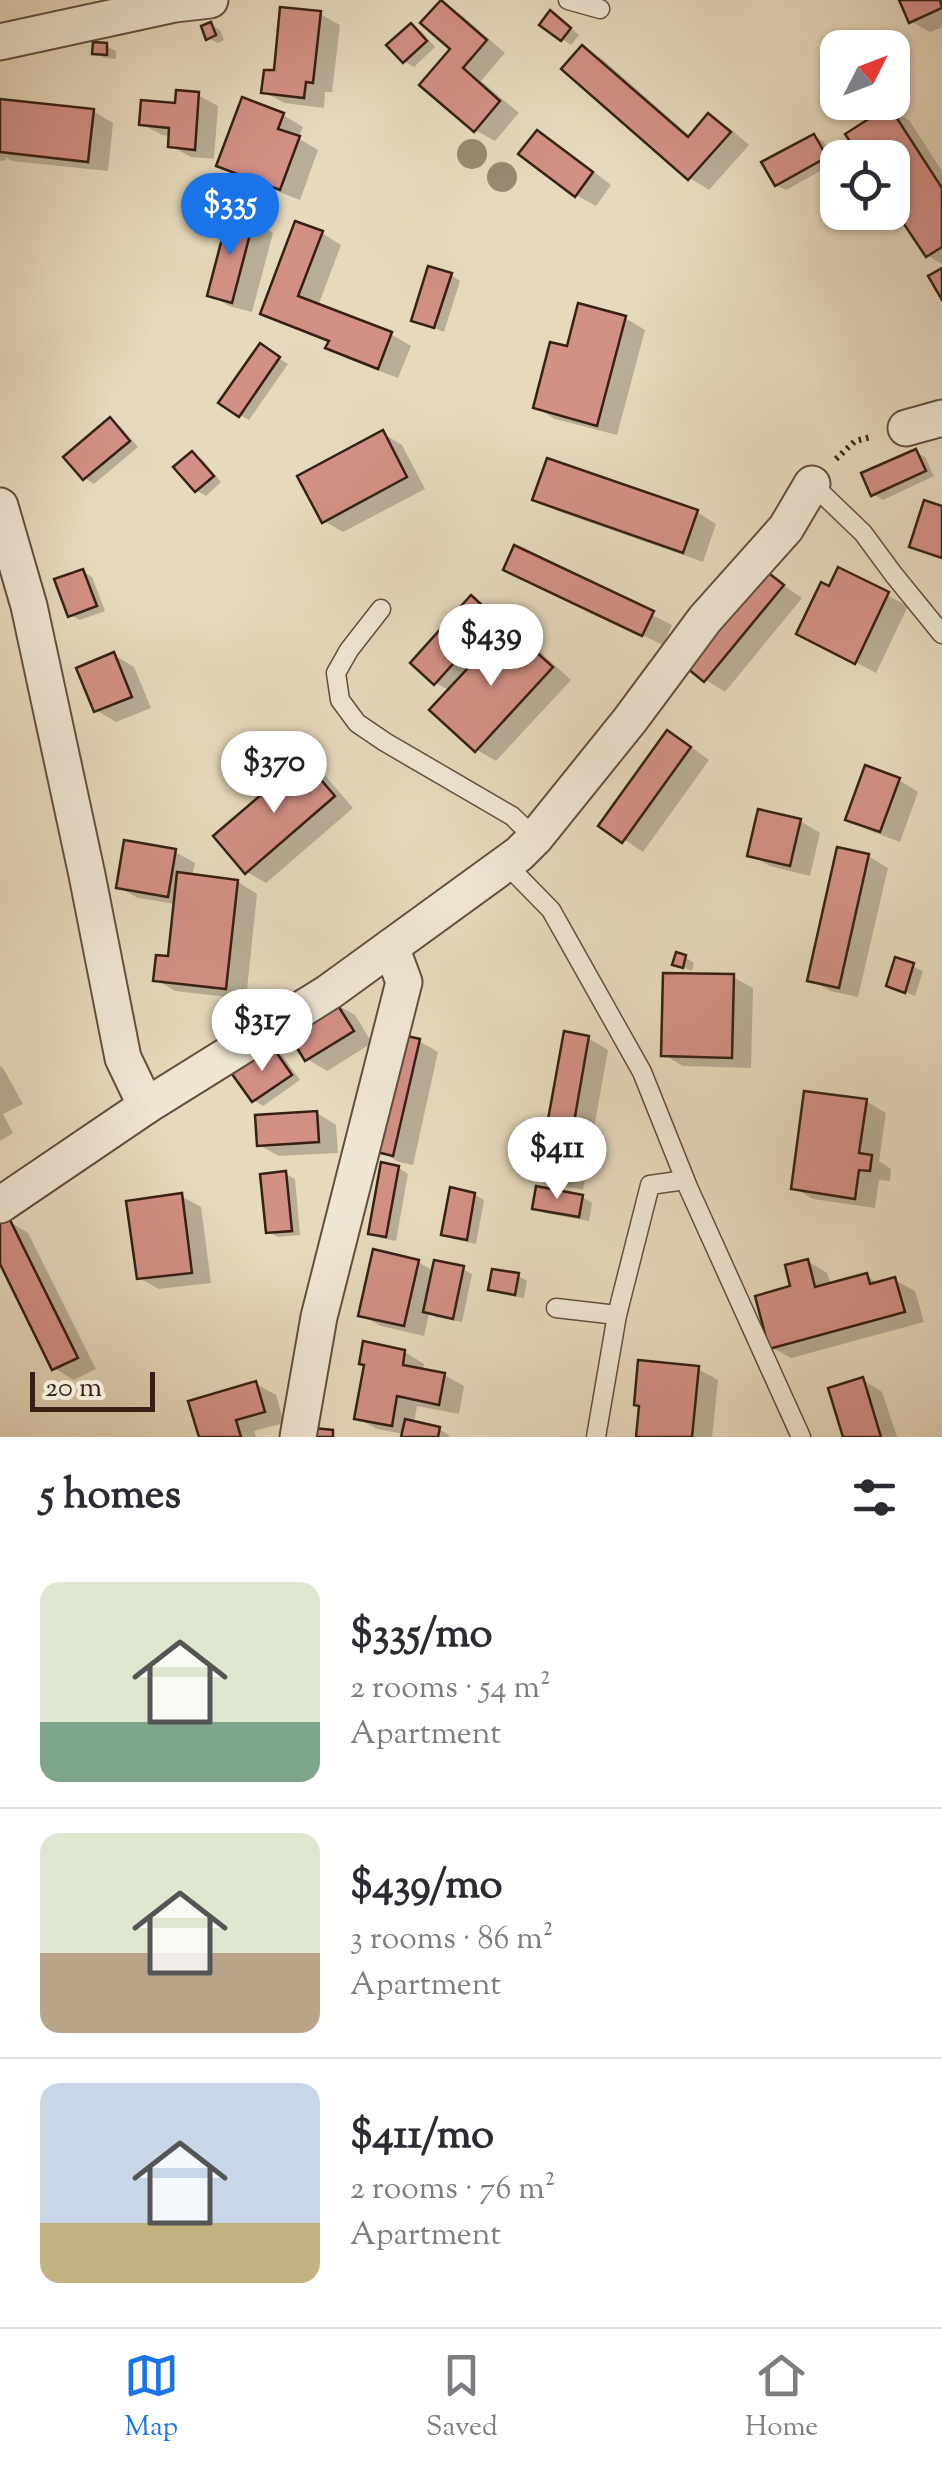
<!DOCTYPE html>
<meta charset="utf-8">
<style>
:root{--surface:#fff;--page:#f7f7f7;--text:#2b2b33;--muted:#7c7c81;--line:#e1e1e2;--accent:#1a73e8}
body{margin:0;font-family:"Sorts Mill Goudy",serif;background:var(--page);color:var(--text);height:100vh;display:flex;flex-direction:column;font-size:38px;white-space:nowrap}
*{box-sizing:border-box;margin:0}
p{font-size:32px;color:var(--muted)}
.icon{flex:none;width:55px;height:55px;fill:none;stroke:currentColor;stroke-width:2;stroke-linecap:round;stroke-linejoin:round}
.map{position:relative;height:1437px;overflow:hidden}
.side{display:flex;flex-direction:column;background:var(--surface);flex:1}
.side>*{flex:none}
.needle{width:65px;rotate:48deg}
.controls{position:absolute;left:820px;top:30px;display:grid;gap:20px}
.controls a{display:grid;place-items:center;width:90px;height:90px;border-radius:20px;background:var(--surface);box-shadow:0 2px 8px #0004;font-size:50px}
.scale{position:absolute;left:30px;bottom:25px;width:125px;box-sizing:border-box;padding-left:10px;border:5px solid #362016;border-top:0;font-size:28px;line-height:35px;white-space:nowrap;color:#362016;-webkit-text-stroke:8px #efe6d4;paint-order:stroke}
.price{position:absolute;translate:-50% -85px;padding:0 22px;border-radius:35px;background:#fff;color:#222;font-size:32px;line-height:65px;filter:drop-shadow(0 2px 5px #0008)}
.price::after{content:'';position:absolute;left:50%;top:60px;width:30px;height:22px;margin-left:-15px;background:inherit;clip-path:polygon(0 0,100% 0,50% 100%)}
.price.on{background:var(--accent);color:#fff}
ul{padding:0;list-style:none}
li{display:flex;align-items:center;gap:30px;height:250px;padding:0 40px}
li+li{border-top:2px solid var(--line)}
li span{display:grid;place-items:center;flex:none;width:280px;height:200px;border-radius:20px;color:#555}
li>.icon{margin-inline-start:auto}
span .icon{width:120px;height:120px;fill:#fffc;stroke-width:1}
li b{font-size:42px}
h2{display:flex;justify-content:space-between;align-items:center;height:120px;padding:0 40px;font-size:42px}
.menu{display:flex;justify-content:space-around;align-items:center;height:140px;border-top:2px solid var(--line);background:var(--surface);font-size:28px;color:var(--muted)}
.menu a{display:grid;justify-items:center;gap:5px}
.menu .on{color:var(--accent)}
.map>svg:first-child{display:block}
</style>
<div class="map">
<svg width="942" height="1437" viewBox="0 0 942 1437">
<rect width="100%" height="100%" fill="#e6d9bd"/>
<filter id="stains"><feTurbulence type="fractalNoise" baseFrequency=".002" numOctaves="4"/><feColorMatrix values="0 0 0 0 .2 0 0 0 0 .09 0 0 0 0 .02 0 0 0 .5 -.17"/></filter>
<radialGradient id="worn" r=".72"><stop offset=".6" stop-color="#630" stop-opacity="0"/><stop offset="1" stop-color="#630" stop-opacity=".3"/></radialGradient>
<g fill="#0003">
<path d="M 901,0 L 942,0 L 942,27 L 930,32 L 910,21 Z"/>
<path d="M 441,3 L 460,14 L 505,53 L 481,81 L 519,113 L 495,141 L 475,130 Z"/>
<path d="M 320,14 L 340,25 L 332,92 L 325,92 L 324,108 L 284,103 L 264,92 Z"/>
<path d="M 560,19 L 579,35 L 571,45 L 562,39 Z"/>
<path d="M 211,25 L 220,30 L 224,40 L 218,43 L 208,38 Z"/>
<path d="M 411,26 L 421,31 L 435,47 L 414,67 L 404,61 Z"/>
<path d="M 106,46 L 116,51 L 116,59 L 104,58 L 95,53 Z"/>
<path d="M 583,48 L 602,59 L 691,137 L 709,116 L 728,127 L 749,145 L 709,190 L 690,178 L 565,69 Z"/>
<path d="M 198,95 L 218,106 L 214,159 L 191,157 L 171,146 L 172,136 L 162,135 L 142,124 Z"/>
<path d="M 244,100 L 283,115 L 303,127 L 298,138 L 318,150 L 300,200 L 239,176 L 219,165 Z"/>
<path d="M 0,102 L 93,111 L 113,123 L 108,171 L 12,161 L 5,157 L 6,160 L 0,161 Z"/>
<path d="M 889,109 L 909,120 L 942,171 L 942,264 L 927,255 L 892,158 Z"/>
<path d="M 538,133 L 557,144 L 611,185 L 596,206 L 576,195 Z"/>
<path d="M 814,136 L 824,142 L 835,163 L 786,190 L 776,185 Z"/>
<path d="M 253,221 L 273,233 L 252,312 L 229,306 L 210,295 Z"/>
<path d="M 322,233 L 341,245 L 318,306 L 391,334 L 411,346 L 398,378 L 348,359 L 329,347 L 330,343 L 283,324 L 263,313 Z"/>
<path d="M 451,275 L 460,281 L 444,332 L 414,320 Z"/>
<path d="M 625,318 L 645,330 L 617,435 L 555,419 L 535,407 L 568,349 Z"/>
<path d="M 270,352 L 288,364 L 249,420 L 240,415 Z"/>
<path d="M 110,420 L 120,426 L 138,447 L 94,484 L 85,478 Z"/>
<path d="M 382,433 L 402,445 L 425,489 L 343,532 L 324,521 Z"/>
<path d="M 915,452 L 925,457 L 934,476 L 883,500 L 873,494 Z"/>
<path d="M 192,454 L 202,459 L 221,482 L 206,496 L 196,490 Z"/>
<path d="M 535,499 L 697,512 L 716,524 L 703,562 L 555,510 Z"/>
<path d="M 516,548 L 672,625 L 663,645 L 526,580 Z"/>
<path d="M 82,571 L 92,577 L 105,611 L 80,620 L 70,615 Z"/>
<path d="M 839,571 L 908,606 L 876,673 L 816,641 L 830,590 Z"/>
<path d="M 767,574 L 802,598 L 725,692 L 706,680 L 691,667 Z"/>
<path d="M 472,598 L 491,609 L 514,629 L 512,631 L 527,640 L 571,680 L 496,761 L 477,750 L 450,691 L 436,683 Z"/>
<path d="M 114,655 L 134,667 L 151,708 L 116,722 L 96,710 Z"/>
<path d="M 687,744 L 709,760 L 643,852 L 602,825 Z"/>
<path d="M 303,762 L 323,773 L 353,808 L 266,883 L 247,872 Z"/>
<path d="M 899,780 L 918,792 L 900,842 L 868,830 L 848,819 Z"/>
<path d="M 800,821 L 820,833 L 810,876 L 770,866 L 750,855 Z"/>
<path d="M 175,852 L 195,863 L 192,877 L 238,882 L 257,894 L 246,999 L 175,991 L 155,979 L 170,959 L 176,904 L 138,898 L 118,887 Z"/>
<path d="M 868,856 L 888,868 L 858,997 L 830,991 L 810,979 Z"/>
<path d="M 685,957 L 694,963 L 692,971 L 675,964 Z"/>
<path d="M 897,960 L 923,971 L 915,996 L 889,985 Z"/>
<path d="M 733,977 L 753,988 L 751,1068 L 683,1066 L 663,1054 Z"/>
<path d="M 335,1004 L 355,1015 L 372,1043 L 327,1071 L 307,1059 Z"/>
<path d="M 588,1038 L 608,1050 L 583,1190 L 560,1185 L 541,1174 Z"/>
<path d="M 419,1041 L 438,1052 L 413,1165 L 399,1162 L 380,1151 Z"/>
<path d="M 272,1049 L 282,1055 L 300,1080 L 263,1106 L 254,1100 Z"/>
<path d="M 0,1066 L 3,1068 L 23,1104 L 3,1114 L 13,1133 L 0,1141 Z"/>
<path d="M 866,1101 L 886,1113 L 879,1161 L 891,1169 L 890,1181 L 879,1180 L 875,1208 L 813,1199 L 794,1188 Z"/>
<path d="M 317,1113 L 336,1125 L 338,1153 L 279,1156 L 259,1145 Z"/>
<path d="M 399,1168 L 408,1174 L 396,1241 L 380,1238 L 370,1232 Z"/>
<path d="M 286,1174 L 295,1179 L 300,1235 L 278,1237 L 268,1232 Z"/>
<path d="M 475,1195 L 484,1200 L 476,1244 L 453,1239 L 443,1234 Z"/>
<path d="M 181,1196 L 201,1207 L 211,1283 L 159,1289 L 139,1278 Z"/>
<path d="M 582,1197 L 592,1203 L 589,1221 L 544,1213 L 534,1207 Z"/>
<path d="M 8,1221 L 28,1233 L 96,1369 L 74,1380 L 54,1368 L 0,1259 L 0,1225 Z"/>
<path d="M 807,1261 L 827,1273 L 831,1285 L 866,1276 L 880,1284 L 895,1280 L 915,1291 L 924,1322 L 791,1358 L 771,1347 L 793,1288 Z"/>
<path d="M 418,1262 L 434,1271 L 463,1269 L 472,1274 L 462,1322 L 435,1317 L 429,1313 L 424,1336 L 381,1326 L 361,1315 Z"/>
<path d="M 518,1276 L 527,1281 L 524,1298 L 500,1294 L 491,1289 Z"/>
<path d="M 405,1352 L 424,1364 L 423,1371 L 444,1375 L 464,1386 L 459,1414 L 417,1406 L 414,1423 L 439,1429 L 449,1435 L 448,1437 L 403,1437 L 404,1434 L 377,1429 L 357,1418 Z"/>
<path d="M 698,1369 L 718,1380 L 712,1437 L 639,1437 L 642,1407 Z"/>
<path d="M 863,1380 L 882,1392 L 897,1437 L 846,1437 Z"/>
<path d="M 256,1384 L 276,1395 L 284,1423 L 254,1431 L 256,1437 L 201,1437 Z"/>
</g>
<g fill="#d39086" stroke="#362016" stroke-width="2.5">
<path d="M 441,0 L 487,40 L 463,68 L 500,101 L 474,132 L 419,85 L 450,49 L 420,23 Z"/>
<path d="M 899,0 L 940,0 L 942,8 L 909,23 Z"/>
<path d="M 280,7 L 321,11 L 313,83 L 306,82 L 304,98 L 261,93 L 264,70 L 274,70 Z"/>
<path d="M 550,10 L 571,28 L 561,41 L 539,25 Z"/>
<path d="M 211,22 L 216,35 L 206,40 L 201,26 Z"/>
<path d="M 411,23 L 427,41 L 403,63 L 386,45 Z"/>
<path d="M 93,42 L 107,43 L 107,55 L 92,54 Z"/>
<path d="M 582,45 L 688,137 L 708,113 L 731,132 L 688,180 L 561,69 Z"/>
<path d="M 176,90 L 199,92 L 195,150 L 168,147 L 169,128 L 139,125 L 141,100 L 175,103 Z"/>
<path d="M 242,97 L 284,113 L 278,129 L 300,136 L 280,190 L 216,166 Z"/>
<path d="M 0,99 L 94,109 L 88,162 L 0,152 Z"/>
<path d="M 889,106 L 942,188 L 942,247 L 926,257 L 892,206 L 892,158 L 861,158 L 845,134 Z"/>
<path d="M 537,130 L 593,172 L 575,197 L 518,154 Z"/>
<path d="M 814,134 L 827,157 L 775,186 L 761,162 Z"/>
<path d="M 229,212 L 254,219 L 232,303 L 207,296 Z"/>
<path d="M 295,221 L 323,231 L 298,296 L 392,332 L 378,369 L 325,348 L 329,341 L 260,314 Z"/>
<path d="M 428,266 L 452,273 L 434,328 L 411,321 Z"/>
<path d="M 942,268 L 942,300 L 928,276 Z"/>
<path d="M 578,303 L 626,316 L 597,426 L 533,408 L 550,342 L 567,346 Z"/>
<path d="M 260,343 L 280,357 L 239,417 L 218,403 Z"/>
<path d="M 110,417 L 130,441 L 83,480 L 63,457 Z"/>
<path d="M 383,430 L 407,477 L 322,523 L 297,476 Z"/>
<path d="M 916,449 L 926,471 L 871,496 L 861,473 Z"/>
<path d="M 192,451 L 214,476 L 195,492 L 173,467 Z"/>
<path d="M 547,458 L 698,510 L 683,553 L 532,500 Z"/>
<path d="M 924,500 L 942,506 L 942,558 L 909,547 Z"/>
<path d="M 514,545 L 654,611 L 642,636 L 503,570 Z"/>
<path d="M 838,567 L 889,592 L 855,664 L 796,634 L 821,582 L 829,586 Z"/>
<path d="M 83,569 L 97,606 L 68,617 L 54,579 Z"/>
<path d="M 766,571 L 784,585 L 704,682 L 687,668 Z"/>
<path d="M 471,595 L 495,617 L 434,685 L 410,663 Z"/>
<path d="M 507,626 L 553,667 L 475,752 L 429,710 Z"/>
<path d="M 114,652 L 132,697 L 94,712 L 76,668 Z"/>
<path d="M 667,730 L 691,747 L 622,843 L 598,826 Z"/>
<path d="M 303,759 L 335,796 L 245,874 L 213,836 Z"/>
<path d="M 865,765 L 900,778 L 880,832 L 845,820 Z"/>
<path d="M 758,809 L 801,819 L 790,866 L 747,856 Z"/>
<path d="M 124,840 L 176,849 L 168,897 L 116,888 Z"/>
<path d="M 837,847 L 869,854 L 839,988 L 807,981 Z"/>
<path d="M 177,872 L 238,880 L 226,989 L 153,981 L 156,955 L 168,956 Z"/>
<path d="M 676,952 L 686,955 L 683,968 L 672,965 Z"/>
<path d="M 895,957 L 914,963 L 905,993 L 886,986 Z"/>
<path d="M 663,973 L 734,974 L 732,1058 L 661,1056 Z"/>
<path d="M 335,1001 L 354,1031 L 305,1061 L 286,1030 Z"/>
<path d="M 564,1031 L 589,1036 L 564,1180 L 538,1175 Z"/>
<path d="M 403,1035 L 420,1039 L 393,1156 L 377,1152 Z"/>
<path d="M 272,1046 L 292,1075 L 252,1102 L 232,1074 Z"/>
<path d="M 804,1091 L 867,1099 L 859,1153 L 872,1155 L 870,1171 L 859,1170 L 855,1199 L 791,1189 Z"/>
<path d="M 317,1111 L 319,1142 L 257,1146 L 255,1115 Z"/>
<path d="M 381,1162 L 399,1166 L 386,1237 L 368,1234 Z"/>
<path d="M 286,1171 L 292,1231 L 266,1233 L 260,1174 Z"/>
<path d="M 536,1186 L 583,1195 L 579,1217 L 532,1209 Z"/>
<path d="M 450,1187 L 475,1193 L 467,1240 L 441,1235 Z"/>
<path d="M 182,1193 L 192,1273 L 137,1279 L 126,1201 Z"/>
<path d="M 9,1218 L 78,1358 L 52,1370 L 0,1264 L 0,1223 Z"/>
<path d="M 373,1249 L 419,1260 L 404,1326 L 358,1316 Z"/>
<path d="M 808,1259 L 815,1287 L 867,1273 L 870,1284 L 895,1277 L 905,1312 L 769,1349 L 755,1296 L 790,1286 L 785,1265 Z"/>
<path d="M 434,1260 L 464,1266 L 453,1319 L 423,1312 Z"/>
<path d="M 492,1269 L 519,1273 L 515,1295 L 488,1290 Z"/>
<path d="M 363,1341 L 405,1350 L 403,1365 L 445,1373 L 439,1405 L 397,1396 L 392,1426 L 354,1419 L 364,1365 L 359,1364 Z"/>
<path d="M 638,1360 L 699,1366 L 692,1437 L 636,1437 L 639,1406 L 634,1405 Z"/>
<path d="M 863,1377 L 881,1437 L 843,1437 L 828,1388 Z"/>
<path d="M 256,1381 L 265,1412 L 236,1420 L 241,1437 L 199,1437 L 188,1401 Z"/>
<path d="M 405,1419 L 440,1427 L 438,1437 L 401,1437 Z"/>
<path d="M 304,1427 L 333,1430 L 333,1437 L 303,1437 Z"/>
</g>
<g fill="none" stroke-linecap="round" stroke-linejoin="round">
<g stroke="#624e40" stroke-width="21">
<g id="service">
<path d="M 568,0 L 600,9"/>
<path d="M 812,484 L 863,533 L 894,575 L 942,634"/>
<path d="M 381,609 L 349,650 L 336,673 L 340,700 L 357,723 L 385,742 L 512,816 L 535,838"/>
<path d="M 506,864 L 551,910 L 642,1072 L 688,1187 L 801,1437"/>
<path d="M 556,1308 L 617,1315"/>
<path d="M 596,1437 L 617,1315 L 650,1185 L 685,1180"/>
</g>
</g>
<g stroke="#624e40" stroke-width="39">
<g id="minor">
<path d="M 0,42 L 175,4 L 210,0"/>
<path d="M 906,428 L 942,418"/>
<path d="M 0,506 L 29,606 L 87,875 L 123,1058 L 146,1106"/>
<path d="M 0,1205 L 146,1106 L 329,992 L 519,854 L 535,838 L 630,720 L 705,619 L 786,528 L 812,484"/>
<path d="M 298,1437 L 319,1317 L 404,982 L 391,947"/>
</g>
</g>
<path stroke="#362016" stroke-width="6" stroke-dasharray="2.5 5" stroke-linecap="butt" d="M 836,459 L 855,441 L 871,437"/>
<use href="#service" stroke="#efe6d4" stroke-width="18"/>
<use href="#minor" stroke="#efe6d4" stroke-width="35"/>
</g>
<g fill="#978972">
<circle cx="472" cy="154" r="15"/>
<circle cx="502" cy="177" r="15"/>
</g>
<rect width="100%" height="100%" filter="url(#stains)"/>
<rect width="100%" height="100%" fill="url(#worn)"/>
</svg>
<div class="controls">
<a><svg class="needle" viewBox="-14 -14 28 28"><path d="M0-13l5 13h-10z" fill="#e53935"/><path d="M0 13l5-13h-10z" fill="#7c7c81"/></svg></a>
<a><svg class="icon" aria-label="locate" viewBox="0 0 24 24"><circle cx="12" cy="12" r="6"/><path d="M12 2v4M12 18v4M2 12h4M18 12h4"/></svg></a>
</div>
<div class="scale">20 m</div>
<b class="price on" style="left:230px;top:258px">$335</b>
<b class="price" style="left:491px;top:689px">$439</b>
<b class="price" style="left:274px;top:816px">$370</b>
<b class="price" style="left:262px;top:1074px">$317</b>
<b class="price" style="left:557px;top:1202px">$411</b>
</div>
<section class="side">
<h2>5 homes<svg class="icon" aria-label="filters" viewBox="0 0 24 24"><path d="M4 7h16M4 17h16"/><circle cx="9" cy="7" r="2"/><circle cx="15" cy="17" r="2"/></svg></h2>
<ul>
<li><span style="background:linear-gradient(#dfe7d0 70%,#7fa58c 0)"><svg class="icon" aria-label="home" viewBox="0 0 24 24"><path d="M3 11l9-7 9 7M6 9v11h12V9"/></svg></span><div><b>$335/mo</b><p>2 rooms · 54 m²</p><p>Apartment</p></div></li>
<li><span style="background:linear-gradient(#dfe7d0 60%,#b9a48a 0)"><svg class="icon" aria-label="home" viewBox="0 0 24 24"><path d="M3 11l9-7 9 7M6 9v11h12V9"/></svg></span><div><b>$439/mo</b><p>3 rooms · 86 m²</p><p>Apartment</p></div></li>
<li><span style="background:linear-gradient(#c9d6e8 70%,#c2b280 0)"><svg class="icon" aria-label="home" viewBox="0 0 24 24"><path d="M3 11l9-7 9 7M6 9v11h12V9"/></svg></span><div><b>$411/mo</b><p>2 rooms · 76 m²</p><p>Apartment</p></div></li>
</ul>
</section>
<nav class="menu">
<a class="on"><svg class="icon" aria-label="map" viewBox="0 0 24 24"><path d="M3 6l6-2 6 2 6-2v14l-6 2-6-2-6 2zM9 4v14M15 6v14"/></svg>Map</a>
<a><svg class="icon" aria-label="saved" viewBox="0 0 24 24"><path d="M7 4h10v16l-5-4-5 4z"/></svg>Saved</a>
<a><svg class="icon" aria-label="home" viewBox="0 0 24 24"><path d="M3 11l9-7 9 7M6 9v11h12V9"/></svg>Home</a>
</nav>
